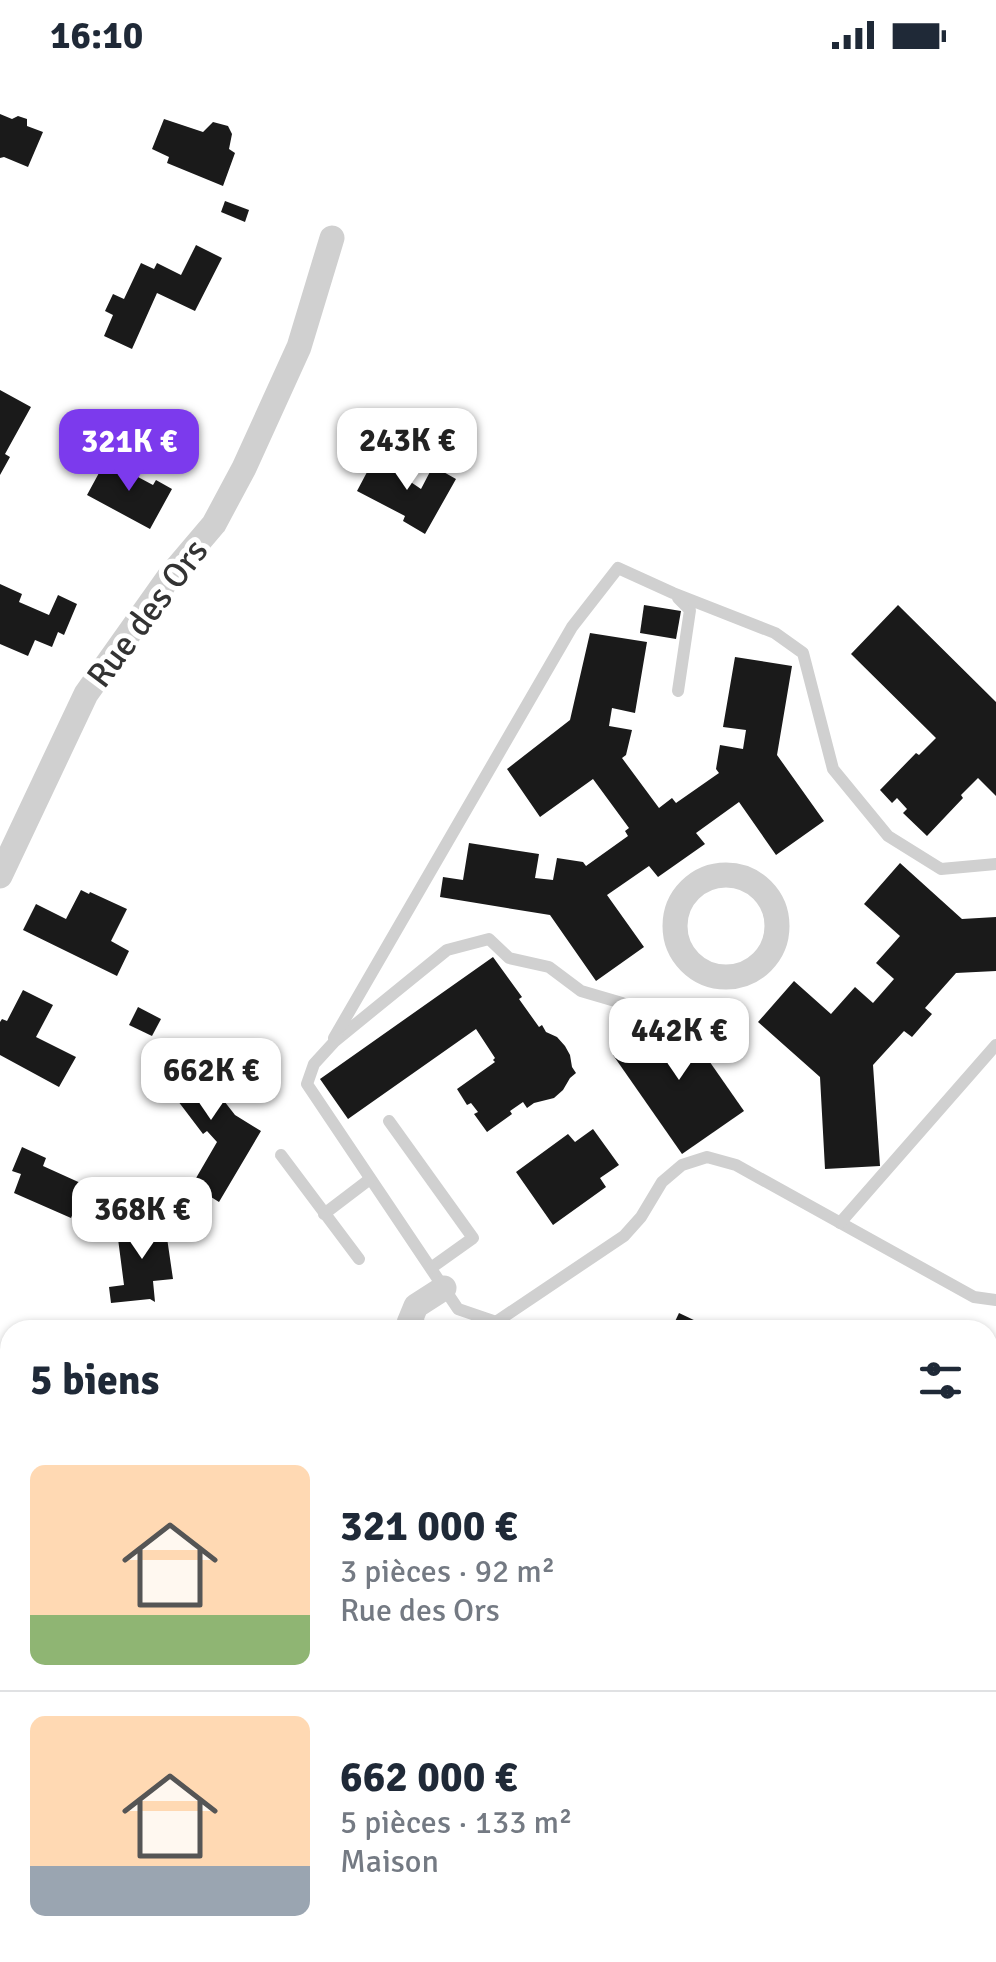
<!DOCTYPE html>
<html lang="fr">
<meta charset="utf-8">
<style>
:root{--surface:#fff;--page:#f2f2f3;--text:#1f2937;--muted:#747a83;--line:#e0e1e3;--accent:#7c3aed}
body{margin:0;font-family:Signika,sans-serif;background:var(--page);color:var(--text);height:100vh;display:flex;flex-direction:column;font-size:38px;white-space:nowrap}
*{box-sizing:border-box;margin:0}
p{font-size:32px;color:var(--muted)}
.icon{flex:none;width:55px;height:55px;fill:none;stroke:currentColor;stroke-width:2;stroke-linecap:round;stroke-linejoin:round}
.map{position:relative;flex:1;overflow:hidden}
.side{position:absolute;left:0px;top:1250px;width:998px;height:642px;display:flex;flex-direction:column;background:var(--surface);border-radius:30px 30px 0 0;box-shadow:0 2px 8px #0004}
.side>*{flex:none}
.price{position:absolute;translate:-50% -85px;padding:0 22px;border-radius:20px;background:#fff;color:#222;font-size:32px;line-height:65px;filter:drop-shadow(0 2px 5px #0008)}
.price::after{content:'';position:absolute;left:50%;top:60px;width:30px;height:22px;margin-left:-15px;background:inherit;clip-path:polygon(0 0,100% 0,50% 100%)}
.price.active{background:var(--accent);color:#fff}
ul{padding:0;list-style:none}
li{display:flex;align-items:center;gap:30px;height:250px;padding:0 30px}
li+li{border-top:2px solid var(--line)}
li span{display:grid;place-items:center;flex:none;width:280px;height:200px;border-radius:15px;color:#555}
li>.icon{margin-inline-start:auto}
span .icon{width:120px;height:120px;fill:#fffc;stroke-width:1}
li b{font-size:42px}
h2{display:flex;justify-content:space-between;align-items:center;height:120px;padding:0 30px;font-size:42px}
.status{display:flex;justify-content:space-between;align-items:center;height:70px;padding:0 50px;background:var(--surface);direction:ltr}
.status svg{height:28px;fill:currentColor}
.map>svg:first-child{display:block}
</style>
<div class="status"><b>16:10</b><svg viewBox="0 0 49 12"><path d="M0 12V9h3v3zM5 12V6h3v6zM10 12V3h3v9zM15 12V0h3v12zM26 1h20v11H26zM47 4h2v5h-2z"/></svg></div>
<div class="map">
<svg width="996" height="1892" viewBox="0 0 996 1892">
<rect width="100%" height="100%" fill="#fff"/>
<g fill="#1a1a1a">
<path d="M 0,44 L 12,49 L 18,46 L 27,49 L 27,56 L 43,62 L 28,97 L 4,87 L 0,88 Z"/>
<path d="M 164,49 L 203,62 L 213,52 L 228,56 L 232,64 L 229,79 L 235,83 L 223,116 L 167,93 L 169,87 L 152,79 Z"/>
<path d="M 225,131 L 249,140 L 245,152 L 221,142 Z"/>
<path d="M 196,175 L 222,188 L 195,241 L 157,223 L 132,279 L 104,266 L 113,245 L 105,241 L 113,224 L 124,229 L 141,193 L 154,199 L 157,193 L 181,205 Z"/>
<path d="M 0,320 L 31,337 L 5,384 L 10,387 L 0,405 Z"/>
<path d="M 375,387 L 398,399 L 396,402 L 421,419 L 433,396 L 456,409 L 425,464 L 403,451 L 405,446 L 357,421 Z"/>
<path d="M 106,390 L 153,415 L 156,410 L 172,419 L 150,459 L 87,425 Z"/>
<path d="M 0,514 L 22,524 L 19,532 L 49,545 L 58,525 L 77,534 L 64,565 L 58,562 L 52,577 L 35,570 L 28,586 L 0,574 Z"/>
<path d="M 644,535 L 681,541 L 676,569 L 640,563 Z"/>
<path d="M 898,535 L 996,632 L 996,726 L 978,708 L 961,725 L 963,728 L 927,766 L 903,743 L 907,739 L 897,728 L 892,733 L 880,720 L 916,683 L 919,685 L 936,668 L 851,584 Z"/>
<path d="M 590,563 L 647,572 L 635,643 L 612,638 L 609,656 L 632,660 L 626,685 L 622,688 L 659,738 L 672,728 L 676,733 L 719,703 L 716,699 L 720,675 L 743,679 L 746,660 L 723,657 L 735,587 L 792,596 L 777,685 L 824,751 L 776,785 L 739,732 L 696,763 L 705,774 L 658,807 L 649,796 L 607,825 L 644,877 L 596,911 L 550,845 L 440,827 L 443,807 L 463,810 L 469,773 L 539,784 L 535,808 L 553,810 L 557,788 L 583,792 L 586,796 L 628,766 L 625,761 L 629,758 L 593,709 L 540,747 L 507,699 L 570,650 Z"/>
<path d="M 900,793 L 962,849 L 996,847 L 996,901 L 956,903 L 925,938 L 932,944 L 912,967 L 904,961 L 873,995 L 880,1096 L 825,1099 L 820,1007 L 758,952 L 794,911 L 831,944 L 855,917 L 873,933 L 894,909 L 876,893 L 900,866 L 864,834 Z"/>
<path d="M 81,820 L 89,824 L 90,822 L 127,839 L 111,871 L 129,881 L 117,906 L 23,860 L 36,834 L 66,849 Z"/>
<path d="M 493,887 L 522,927 L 519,929 L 539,957 L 542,955 L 546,962 L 557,967 L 565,976 L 570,985 L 572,997 L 576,1003 L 570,1008 L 563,1020 L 554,1028 L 534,1033 L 527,1038 L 523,1032 L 510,1041 L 512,1044 L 487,1062 L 474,1044 L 478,1042 L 471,1033 L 467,1035 L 457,1019 L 495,992 L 493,990 L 495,988 L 476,959 L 348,1049 L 320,1009 Z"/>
<path d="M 23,920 L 53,935 L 36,967 L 76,987 L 59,1017 L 0,985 L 0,952 L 2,949 L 7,951 Z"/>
<path d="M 138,937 L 161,949 L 152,966 L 129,955 Z"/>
<path d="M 675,942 L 744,1041 L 682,1084 L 613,985 Z"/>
<path d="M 194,980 L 227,1023 L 221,1027 L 235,1045 L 261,1061 L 219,1132 L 192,1115 L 217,1072 L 207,1061 L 203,1064 L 159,1006 Z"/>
<path d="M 593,1059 L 619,1095 L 600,1108 L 606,1117 L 553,1155 L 516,1102 L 568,1064 L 575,1072 Z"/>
<path d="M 22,1077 L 46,1088 L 43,1096 L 85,1115 L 71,1148 L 14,1123 L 21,1104 L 12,1101 Z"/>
<path d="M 149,1150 L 150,1156 L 165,1154 L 173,1209 L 153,1211 L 155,1232 L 150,1229 L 111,1233 L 109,1217 L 124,1215 L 117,1161 L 134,1158 L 134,1153 Z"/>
<path d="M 679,1243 L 715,1260 L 671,1260 Z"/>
</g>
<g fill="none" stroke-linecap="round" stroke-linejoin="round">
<g stroke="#d0d0d0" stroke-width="12">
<path d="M 678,621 L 690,540 L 678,528"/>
<path d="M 622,933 L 581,921 L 549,897 L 509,888 L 489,869 L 447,880 L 335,971 L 314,994 L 307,1014 L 458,1239 L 496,1252 L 624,1166 L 641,1147 L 662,1112 L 682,1095 L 707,1087 L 736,1095 L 974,1227 L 996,1230"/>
<path d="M 334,968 L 572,557 L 618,498 L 673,523 L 775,563 L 803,583 L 833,699 L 888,766 L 941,799 L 996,794"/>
<path d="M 389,1051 L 473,1168 L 431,1198"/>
<path d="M 281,1085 L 359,1189"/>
<path d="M 324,1144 L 370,1109"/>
<path d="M 840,1153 L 996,975"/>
</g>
<g stroke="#d0d0d0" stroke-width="25">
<circle cx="726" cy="856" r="51"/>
<path d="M 0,806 L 86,624 L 169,507 L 214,454 L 244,398 L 299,277 L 332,168"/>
<path d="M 417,1260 L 409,1253 L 416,1236 L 444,1218"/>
<path d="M 988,1411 L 996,1401"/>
<path d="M 597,1892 L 605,1882"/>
</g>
</g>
<g text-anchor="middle" stroke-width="10" stroke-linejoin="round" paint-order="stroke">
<g font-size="35" fill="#333" stroke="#fff">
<text transform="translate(147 543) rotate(-53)" y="12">Rue des Ors</text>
</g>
</g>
</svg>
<b class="price" style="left:407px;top:423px">243K €</b>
<b class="price active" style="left:129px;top:424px">321K €</b>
<b class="price" style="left:679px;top:1013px">442K €</b>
<b class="price" style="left:211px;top:1053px">662K €</b>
<b class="price" style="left:142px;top:1192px">368K €</b>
<section class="side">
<h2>5 biens<svg class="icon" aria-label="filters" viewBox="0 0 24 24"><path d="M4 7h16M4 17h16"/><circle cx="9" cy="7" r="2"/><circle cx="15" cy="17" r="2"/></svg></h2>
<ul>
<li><span style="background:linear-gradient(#ffd9b3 75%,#8fb573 0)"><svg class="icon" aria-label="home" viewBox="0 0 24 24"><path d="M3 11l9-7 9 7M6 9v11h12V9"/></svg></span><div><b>321 000 €</b><p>3 pièces · 92 m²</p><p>Rue des Ors</p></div></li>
<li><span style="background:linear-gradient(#ffd9b3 75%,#9aa5b1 0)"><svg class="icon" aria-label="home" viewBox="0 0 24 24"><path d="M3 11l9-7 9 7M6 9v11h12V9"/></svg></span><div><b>662 000 €</b><p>5 pièces · 133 m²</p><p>Maison</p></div></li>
</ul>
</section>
</div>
